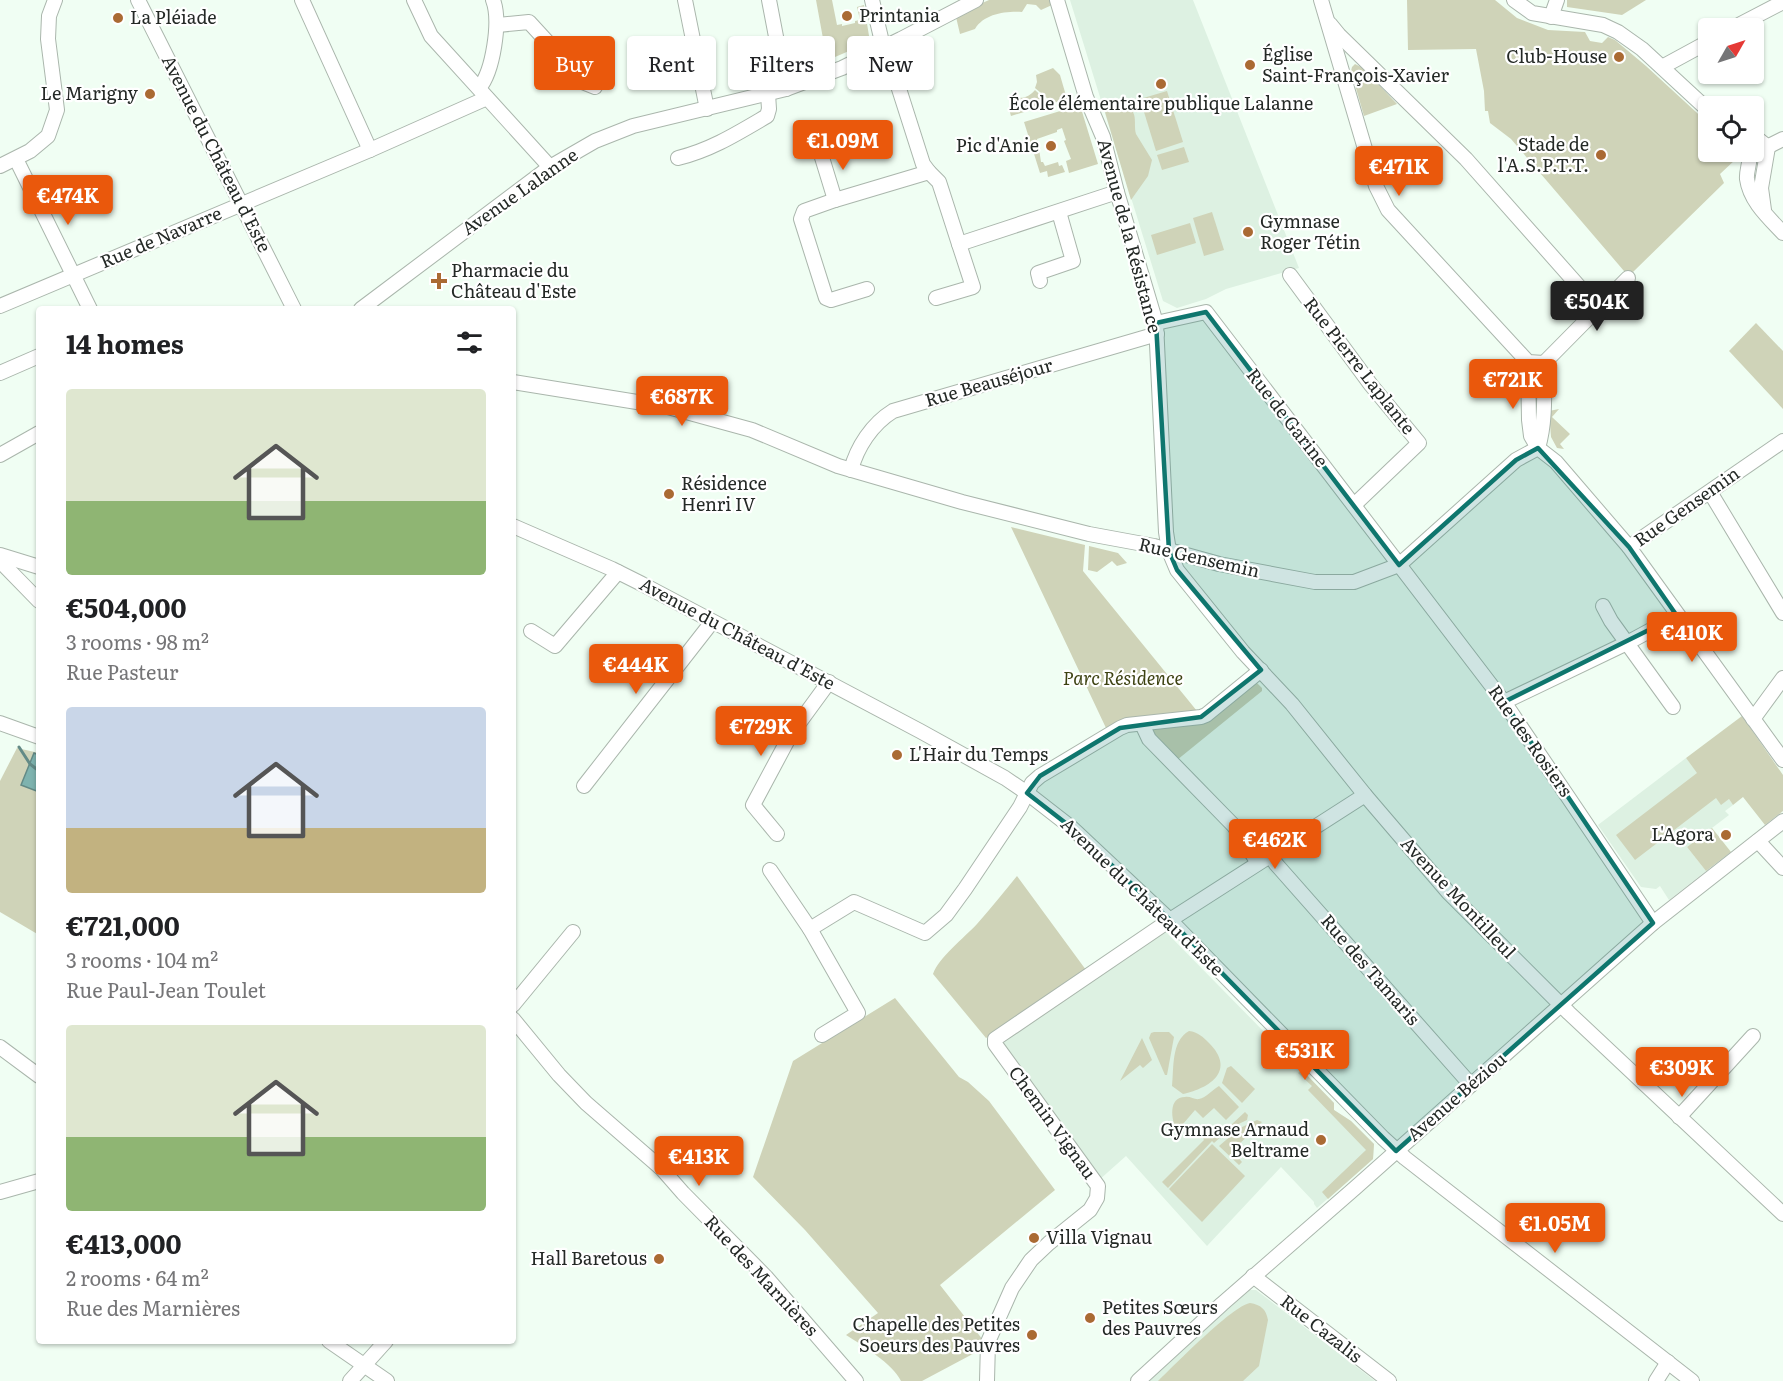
<!DOCTYPE html>
<meta charset="utf-8">
<style>
:root{--surface:#fff;--page:#f6f6f6;--text:#202124;--muted:#757577;--accent:#ea580c}
body{margin:0;font-family:Literata,serif;background:var(--page);color:var(--text);height:100vh;display:flex;flex-direction:column;font-size:22px;white-space:nowrap}
*{box-sizing:border-box;margin:0}
p{font-size:20px;color:var(--muted)}
.icon{flex:none;width:33px;height:33px;fill:none;stroke:currentColor;stroke-width:2;stroke-linecap:round;stroke-linejoin:round}
.map{position:relative;flex:1;overflow:hidden}
.panel{position:absolute;left:36px;top:306px;width:480px;height:1038px;display:flex;flex-direction:column;background:var(--surface);border-radius:6px;box-shadow:0 2px 4px #0004}
.panel>*{flex:none}
.hud{position:absolute;left:534px;top:36px;width:570px;height:54px;display:flex;gap:12px}
.needle{width:39px;rotate:51deg}
.buttons{position:absolute;left:1698px;top:18px;display:grid;gap:12px}
.buttons a{display:grid;place-items:center;width:66px;height:66px;border-radius:6px;background:var(--surface);box-shadow:0 2px 4px #0004;font-size:30px}
.price{position:absolute;translate:-50% -51px;padding:0 14px;border-radius:6px;background:var(--accent);color:#fff;font-size:20px;line-height:39px;filter:drop-shadow(0 2px 3px #0008)}
.price::after{content:'';position:absolute;left:50%;top:36px;width:18px;height:14px;margin-left:-9px;background:inherit;clip-path:polygon(0 0,100% 0,50% 100%)}
.price.active{background:#222;color:#fff}
ul{padding:0;list-style:none}
li{display:grid;align-content:center;gap:12px;height:318px;padding:0 30px}
li span{display:grid;place-items:center;height:186px;border-radius:6px;color:#555}
li>.icon{margin-inline-start:auto}
span .icon{width:108px;height:108px;fill:#fffc;stroke-width:1}
li b{font-size:26px}
h2{display:flex;justify-content:space-between;align-items:center;height:72px;padding:0 30px;font-size:26px}
.pill{padding:0 21px;border-radius:6px;background:var(--surface);box-shadow:0 2px 4px #0004;font-size:21px;line-height:54px}
.pill.active{background:var(--accent);color:#fff}
.map>svg:first-child{display:block}
</style>
<div class="map">
<svg width="1783" height="1381" viewBox="0 0 1783 1381">
<rect width="100%" height="100%" fill="#f0fef3"/>
<g fill="#ddf1e2">
<path d="M 1070,0 L 1193,0 L 1299,268 L 1226,289 L 1206,299 L 1177,308 L 1163,301 Z"/>
<path d="M 1686,758 L 1721,804 L 1729,799 L 1733,805 L 1725,811 L 1729,815 L 1687,847 L 1706,871 L 1669,900 L 1660,886 L 1656,889 L 1641,887 L 1598,825 Z"/>
<path d="M 1163,929 L 1334,1103 L 1334,1110 L 1351,1121 L 1374,1144 L 1373,1159 L 1317,1208 L 1314,1204 L 1314,1202 L 1281,1167 L 1207,1246 L 1126,1156 L 1098,1181 L 1001,1046 L 1000,1038 Z"/>
<path d="M 1248,1290 L 1256,1290 L 1375,1381 L 1148,1381 Z"/>
</g>
<g fill="#cfd3b8">
<path d="M 816,0 L 832,0 L 837,25 L 842,24 L 842,26 L 855,23 L 855,21 L 860,20 L 857,7 L 864,5 L 870,42 L 828,60 L 826,55 Z"/>
<path d="M 989,0 L 1050,0 L 1052,5 L 1041,10 L 1036,5 L 1027,4 L 1022,12 C 1005,11 984,14 975,29 L 960,34 L 956,17 L 958,14 Z"/>
<path d="M 1407,0 L 1495,0 L 1517,18 L 1548,30 L 1585,32 L 1590,41 L 1602,43 L 1608,37 L 1615,40 L 1646,66 L 1708,123 L 1708,152 L 1734,152 L 1736,159 L 1720,174 L 1724,183 L 1633,272 L 1624,271 L 1511,139 L 1490,123 L 1488,111 L 1485,111 L 1484,91 L 1476,49 L 1408,50 Z"/>
<path d="M 1567,0 L 1646,0 L 1622,15 L 1567,7 Z"/>
<path d="M 1355,64 L 1363,68 L 1397,104 L 1364,116 L 1351,71 L 1352,67 Z"/>
<path d="M 1053,68 L 1060,75 L 1067,99 L 1053,103 L 1035,88 L 1037,82 L 1036,75 Z"/>
<path d="M 1035,90 L 1050,104 L 1011,116 L 1009,109 L 1013,107 L 1011,100 L 1014,96 C 1022,100 1029,97 1035,90 Z"/>
<path d="M 1167,91 L 1183,142 L 1156,151 L 1140,99 Z"/>
<path d="M 1122,104 C 1140,111 1133,121 1136,134 L 1152,160 L 1148,176 L 1131,200 L 1105,112 L 1115,105 Z"/>
<path d="M 1080,105 L 1098,164 L 1069,173 L 1066,161 L 1071,159 L 1064,141 L 1066,140 L 1062,128 L 1057,130 L 1057,132 L 1037,139 L 1038,144 L 1036,144 L 1037,149 L 1039,149 L 1041,162 L 1043,162 L 1045,166 L 1058,162 L 1059,166 L 1062,165 L 1065,172 L 1048,177 L 1047,171 L 1040,173 L 1024,122 Z"/>
<path d="M 1184,147 L 1189,162 L 1162,170 L 1157,155 Z"/>
<path d="M 1212,212 L 1224,250 L 1204,256 L 1193,218 Z"/>
<path d="M 1190,223 L 1196,243 L 1157,255 L 1151,235 Z"/>
<path d="M 1756,323 L 1783,351 L 1783,409 L 1729,351 Z"/>
<path d="M 1559,409 L 1552,417 L 1570,434 L 1560,444 L 1564,449 L 1557,448 L 1551,437 L 1549,411 Z"/>
<path d="M 1011,527 L 1085,545 L 1083,571 L 1197,711 L 1122,719 L 1106,728 Z"/>
<path d="M 1089,546 L 1118,553 L 1127,563 L 1117,566 L 1112,561 L 1097,572 L 1088,570 Z"/>
<path d="M 1256,682 L 1262,688 L 1262,691 L 1177,760 L 1153,734 L 1151,728 L 1202,721 Z"/>
<path d="M 1742,716 L 1783,775 L 1783,811 L 1765,825 L 1743,797 L 1733,805 L 1729,799 L 1721,805 L 1716,798 L 1635,860 L 1616,835 L 1697,773 L 1686,758 Z"/>
<path d="M 17,748 L 39,753 L 39,935 L 0,912 L 0,781 Z"/>
<path d="M 1712,828 L 1731,852 L 1706,871 L 1687,847 Z"/>
<path d="M 1017,876 L 1086,970 L 986,1038 L 933,974 C 939,957 964,938 977,924 C 991,908 1004,892 1017,876 Z"/>
<path d="M 895,998 L 959,1077 L 968,1082 L 989,1101 L 1055,1190 L 940,1285 L 983,1340 L 984,1348 L 922,1381 L 901,1381 C 893,1364 862,1345 846,1335 L 878,1313 L 805,1230 L 753,1177 L 793,1061 Z"/>
<path d="M 1189,1031 C 1198,1032 1203,1037 1209,1043 C 1236,1070 1211,1088 1183,1094 L 1172,1086 C 1174,1068 1171,1041 1189,1031 Z"/>
<path d="M 1154,1032 L 1169,1032 L 1174,1037 L 1167,1075 L 1165,1075 L 1149,1038 L 1151,1033 Z"/>
<path d="M 1142,1038 L 1152,1060 L 1143,1068 L 1140,1065 L 1120,1081 Z"/>
<path d="M 1231,1066 L 1255,1089 L 1242,1103 L 1222,1083 L 1227,1068 Z"/>
<path d="M 1302,1070 L 1334,1103 L 1334,1110 L 1351,1121 L 1374,1144 L 1373,1159 L 1328,1199 L 1322,1192 L 1366,1150 L 1308,1090 L 1312,1086 L 1298,1073 Z"/>
<path d="M 1219,1086 L 1239,1107 L 1226,1120 L 1214,1108 L 1203,1118 L 1195,1110 L 1177,1131 C 1171,1120 1168,1097 1185,1097 C 1190,1096 1195,1100 1199,1099 C 1206,1098 1213,1089 1219,1086 Z"/>
<path d="M 1245,1112 L 1248,1115 L 1247,1120 L 1232,1127 L 1214,1143 L 1212,1141 L 1168,1188 L 1162,1182 L 1204,1140 L 1203,1138 L 1211,1130 L 1218,1137 Z"/>
<path d="M 1257,1120 L 1262,1122 L 1232,1151 L 1242,1162 L 1239,1165 L 1219,1146 L 1240,1128 Z"/>
<path d="M 1212,1144 L 1245,1176 L 1202,1222 L 1169,1189 Z"/>
<path d="M 1250,1303 C 1261,1305 1266,1309 1268,1320 L 1259,1366 L 1243,1381 L 1158,1381 C 1175,1365 1232,1306 1250,1303 Z"/>
</g>
<path fill="#7eb3af" stroke="#638a86" stroke-width="1.5" d="M 34,753 L 39,755 L 39,792 L 21,785 Z"/>
<g fill="none" stroke-linecap="round" stroke-linejoin="round">
<path stroke="#638a86" stroke-width="3" d="M 19,747 L 30,764 L 39,771"/>
<g stroke="#aab6ac" stroke-width="16">
<g id="minor">
<path d="M 138,0 L 294,309"/>
<path d="M 302,0 L 370,150"/>
<path d="M 414,0 L 431,36 L 550,167"/>
<path d="M 685,0 L 707,109"/>
<path d="M 769,0 L 786,89"/>
<path d="M 872,0 L 882,42 L 893,70 L 923,164 L 929,172"/>
<path d="M 1057,0 L 1086,97 L 1103,137 L 1117,192 L 1156,323 L 1166,532 L 1169,551 L 1177,570 L 1243,652 L 1292,704 L 1365,795 L 1448,892 L 1569,1013 L 1783,1214"/>
<path d="M 1321,0 L 1376,186 L 1388,210 L 1528,362 L 1544,363"/>
<path d="M 1514,0 L 1532,13 L 1603,25 L 1618,32 L 1642,49 L 1708,110"/>
<path d="M 1551,17 L 1557,0"/>
<path d="M 1330,24 L 1339,35 L 1466,159 L 1598,308"/>
<path d="M 498,25 L 529,22 L 585,83 L 595,87"/>
<path d="M 1733,28 L 1783,2"/>
<path d="M 1662,67 L 1708,42"/>
<path d="M 479,88 C 493,72 501,21 493,0"/>
<path d="M 1754,136 L 1768,147"/>
<path d="M 1761,150 L 1783,139"/>
<path d="M 820,151 L 835,200"/>
<path d="M 1748,152 C 1752,160 1746,170 1747,179 C 1750,201 1768,217 1783,233"/>
<path d="M 678,158 C 711,150 738,133 767,116 L 769,109 L 768,94"/>
<path d="M 16,159 L 90,309"/>
<path d="M 0,166 L 30,151 L 48,136 L 57,110 L 48,39 L 49,16 L 55,0"/>
<path d="M 1764,210 L 1761,188 L 1768,147"/>
<path d="M 1290,275 L 1371,385 L 1419,443 L 1354,505"/>
<path d="M 1040,281 L 1038,273 L 1073,261 L 1059,212"/>
<path d="M 867,289 L 831,300 L 826,298 L 801,219 L 804,211 L 835,200 L 929,172 L 939,182 L 959,244 L 1117,192"/>
<path d="M 936,298 L 973,287 L 959,244"/>
<path d="M 0,306 L 370,150 L 487,98"/>
<path d="M 361,309 L 550,167 L 595,141 L 633,126 L 786,89 L 842,68 L 901,39 L 976,0"/>
<path d="M 1156,323 L 1206,312 L 1504,702 L 1653,923"/>
<path d="M 1528,362 L 1529,420 L 1531,436 L 1538,448"/>
<path d="M 1544,363 L 1628,278"/>
<path d="M 0,373 L 39,356"/>
<path d="M 513,382 L 668,407 L 752,430 L 838,466 L 962,502 L 1089,534 L 1154,546 L 1219,564 L 1315,582 L 1354,582 L 1399,565 L 1516,460 L 1538,448 L 1556,462 L 1629,547 L 1783,441"/>
<path d="M 1538,448 C 1546,421 1544,391 1544,363"/>
<path d="M 0,455 L 39,433"/>
<path d="M 851,470 C 857,447 872,424 893,411 L 1157,334"/>
<path d="M 1710,492 L 1783,613"/>
<path d="M 513,526 L 612,569 L 642,584 L 920,731 L 1005,778 L 1027,793 L 1072,828 L 1170,920 L 1383,1138 L 1405,1158 L 1692,1381"/>
<path d="M 1629,547 L 1783,760"/>
<path d="M 0,555 L 39,567"/>
<path d="M 0,561 L 39,601"/>
<path d="M 1603,606 L 1611,621 L 1673,707"/>
<path d="M 531,631 L 555,646 L 618,572"/>
<path d="M 1504,702 L 1627,643 L 1677,616"/>
<path d="M 1753,719 L 1783,678"/>
<path d="M 0,723 L 39,737"/>
<path d="M 1142,724 L 1149,739 L 1234,826 L 1258,863"/>
<path d="M 584,786 L 712,622"/>
<path d="M 777,834 L 753,805 L 791,734 L 829,682"/>
<path d="M 1758,841 L 1783,868"/>
<path d="M 1270,855 L 1276,864 L 1471,1085"/>
<path d="M 770,870 L 810,929 L 854,902 L 925,933 L 946,915 L 965,889 L 1020,807 L 1032,783 L 1040,776 L 1120,728 L 1127,725 L 1201,717 L 1206,715 L 1261,670"/>
<path d="M 810,929 L 858,1013 L 822,1035"/>
<path d="M 513,1005 L 573,932"/>
<path d="M 513,1019 L 559,1075 L 586,1103 L 662,1169 L 683,1193 L 766,1277 L 856,1381"/>
<path d="M 0,1047 L 39,1076"/>
<path d="M 1679,1117 L 1753,1036"/>
<path d="M 0,1192 L 39,1181"/>
<path d="M 1253,1276 L 1389,1381"/>
<path d="M 329,1341 L 387,1381"/>
<path d="M 350,1381 L 386,1341"/>
<path d="M 987,1381 L 988,1342 L 1012,1288 L 1031,1260 L 1049,1243 L 1090,1210 L 1097,1198 L 1098,1186 L 995,1044 L 995,1039 L 1170,920 L 1365,795"/>
<path d="M 1138,1381 L 1222,1304 L 1355,1188 L 1653,923 L 1783,821"/>
<path d="M 1656,1381 L 1668,1362"/>
</g>
</g>
<use href="#minor" stroke="#fff" stroke-width="14"/>
</g>
<path fill="#0f766e" fill-opacity="0.2" stroke="#0f766e" stroke-width="4.5" stroke-linejoin="round" d="M 1206,312 L 1399,565 L 1516,460 L 1538,448 L 1629,547 L 1677,616 L 1504,702 L 1653,923 L 1396,1151 L 1170,920 L 1072,828 L 1027,793 L 1040,776 L 1120,728 L 1201,717 L 1261,670 L 1177,570 L 1169,551 L 1156,323 Z"/>
<g fill="#aa6a33" stroke="#fff" stroke-width="2">
<circle cx="847" cy="16" r="6"/>
<circle cx="118" cy="18" r="6"/>
<circle cx="1619" cy="57" r="6"/>
<circle cx="1250" cy="65" r="6"/>
<circle cx="1161" cy="84" r="6"/>
<circle cx="150" cy="94" r="6"/>
<circle cx="1051" cy="146" r="6"/>
<circle cx="1601" cy="155" r="6"/>
<circle cx="1248" cy="232" r="6"/>
<path d="M436 272h6v6h6v6h-6v6h-6v-6h-6v-6h6z"/>
<circle cx="669" cy="494" r="6"/>
<circle cx="897" cy="755" r="6"/>
<circle cx="1726" cy="835" r="6"/>
<circle cx="1321" cy="1140" r="6"/>
<circle cx="1034" cy="1238" r="6"/>
<circle cx="659" cy="1259" r="6"/>
<circle cx="1090" cy="1318" r="6"/>
<circle cx="1032" cy="1335" r="6"/>
</g>
<g text-anchor="middle" stroke-width="4.5" stroke-linejoin="round" paint-order="stroke">
<g font-size="18" fill="#242926" stroke="#fff" text-anchor="start">
<text x="859" y="22">Printania</text>
<text x="130" y="24">La Pléiade</text>
<text x="1262" y="61">Église<tspan x="1262" dy="21">Saint-François-Xavier</tspan></text>
<text x="1607" y="63" text-anchor="end">Club-House</text>
<text x="138" y="100" text-anchor="end">Le Marigny</text>
<text x="1161" y="110" text-anchor="middle">École élémentaire publique Lalanne</text>
<text x="1589" y="151" text-anchor="end">Stade de<tspan x="1589" dy="21">l'A.S.P.T.T.</tspan></text>
<text x="1039" y="152" text-anchor="end">Pic d'Anie</text>
<text x="1260" y="228">Gymnase<tspan x="1260" dy="21">Roger Tétin</tspan></text>
<text x="451" y="277">Pharmacie du<tspan x="451" dy="21">Château d'Este</tspan></text>
<text x="681" y="490">Résidence<tspan x="681" dy="21">Henri IV</tspan></text>
<text x="909" y="761">L'Hair du Temps</text>
<text x="1714" y="841" text-anchor="end">L'Agora</text>
<text x="1309" y="1136" text-anchor="end">Gymnase Arnaud<tspan x="1309" dy="21">Beltrame</tspan></text>
<text x="1046" y="1244">Villa Vignau</text>
<text x="647" y="1265" text-anchor="end">Hall Baretous</text>
<text x="1102" y="1314">Petites Sœurs<tspan x="1102" dy="21">des Pauvres</tspan></text>
<text x="1020" y="1331" text-anchor="end">Chapelle des Petites<tspan x="1020" dy="21">Soeurs des Pauvres</tspan></text>
</g>
<g font-size="18" fill="#242926" stroke="#fff">
<text transform="translate(216 154) rotate(63)" y="6">Avenue du Château d'Este</text>
<text transform="translate(520 192) rotate(-35)" y="6">Avenue Lalanne</text>
<text transform="translate(1129 236) rotate(75)" y="6">Avenue de la Résistance</text>
<text transform="translate(161 238) rotate(-23)" y="6">Rue de Navarre</text>
<text transform="translate(1359 366) rotate(52)" y="6">Rue Pierre Laplante</text>
<text transform="translate(989 383) rotate(-16)" y="6">Rue Beauséjour</text>
<text transform="translate(1287 418) rotate(52)" y="6">Rue de Garine</text>
<text transform="translate(1687 507) rotate(-35)" y="6">Rue Gensemin</text>
<text transform="translate(1199 558) rotate(13)" y="6">Rue Gensemin</text>
<text transform="translate(737 634) rotate(28)" y="6">Avenue du Château d'Este</text>
<text transform="translate(1530 741) rotate(55)" y="6">Rue des Rosiers</text>
<text transform="translate(1142 897) rotate(44)" y="6">Avenue du Château d'Este</text>
<text transform="translate(1458 898) rotate(47)" y="6">Avenue Montilleul</text>
<text transform="translate(1370 970) rotate(49)" y="6">Rue des Tamaris</text>
<text transform="translate(1457 1097) rotate(-41)" y="6">Avenue Béziou</text>
<text transform="translate(1052 1123) rotate(54)" y="6">Chemin Vignau</text>
<text transform="translate(761 1276) rotate(47)" y="6">Rue des Marnières</text>
<text transform="translate(1321 1329) rotate(38)" y="6">Rue Cazalis</text>
</g>
<g font-size="18" font-style="italic" fill="#3d4212" stroke="#fff">
<text x="1123" y="685">Parc Résidence</text>
</g>
</g>
</svg>
<div class="buttons">
<a><svg class="needle" viewBox="-14 -14 28 28"><path d="M0-13l5 13h-10z" fill="#e53935"/><path d="M0 13l5-13h-10z" fill="#757577"/></svg></a>
<a><svg class="icon" aria-label="locate" viewBox="0 0 24 24"><circle cx="12" cy="12" r="6"/><path d="M12 2v4M12 18v4M2 12h4M18 12h4"/></svg></a>
</div>
<b class="price" style="left:843px;top:171px">€1.09M</b>
<b class="price" style="left:1399px;top:197px">€471K</b>
<b class="price" style="left:68px;top:226px">€474K</b>
<b class="price active" style="left:1597px;top:332px">€504K</b>
<b class="price" style="left:1513px;top:410px">€721K</b>
<b class="price" style="left:682px;top:427px">€687K</b>
<b class="price" style="left:1692px;top:663px">€410K</b>
<b class="price" style="left:636px;top:695px">€444K</b>
<b class="price" style="left:761px;top:757px">€729K</b>
<b class="price" style="left:1275px;top:870px">€462K</b>
<b class="price" style="left:1305px;top:1081px">€531K</b>
<b class="price" style="left:1682px;top:1098px">€309K</b>
<b class="price" style="left:699px;top:1187px">€413K</b>
<b class="price" style="left:1555px;top:1254px">€1.05M</b>
<div class="hud">
<a class="pill active">Buy</a>
<a class="pill">Rent</a>
<a class="pill">Filters</a>
<a class="pill">New</a>
</div>
<section class="panel">
<h2>14 homes<svg class="icon" aria-label="filters" viewBox="0 0 24 24"><path d="M4 7h16M4 17h16"/><circle cx="9" cy="7" r="2"/><circle cx="15" cy="17" r="2"/></svg></h2>
<ul>
<li><span style="background:linear-gradient(#dfe7d0 60%,#8fb573 0)"><svg class="icon" aria-label="home" viewBox="0 0 24 24"><path d="M3 11l9-7 9 7M6 9v11h12V9"/></svg></span><div><b>€504,000</b><p>3 rooms · 98 m²</p><p>Rue Pasteur</p></div></li>
<li><span style="background:linear-gradient(#c9d6e8 65%,#c2b280 0)"><svg class="icon" aria-label="home" viewBox="0 0 24 24"><path d="M3 11l9-7 9 7M6 9v11h12V9"/></svg></span><div><b>€721,000</b><p>3 rooms · 104 m²</p><p>Rue Paul-Jean Toulet</p></div></li>
<li><span style="background:linear-gradient(#dfe7d0 60%,#8fb573 0)"><svg class="icon" aria-label="home" viewBox="0 0 24 24"><path d="M3 11l9-7 9 7M6 9v11h12V9"/></svg></span><div><b>€413,000</b><p>2 rooms · 64 m²</p><p>Rue des Marnières</p></div></li>
</ul>
</section>
</div>
